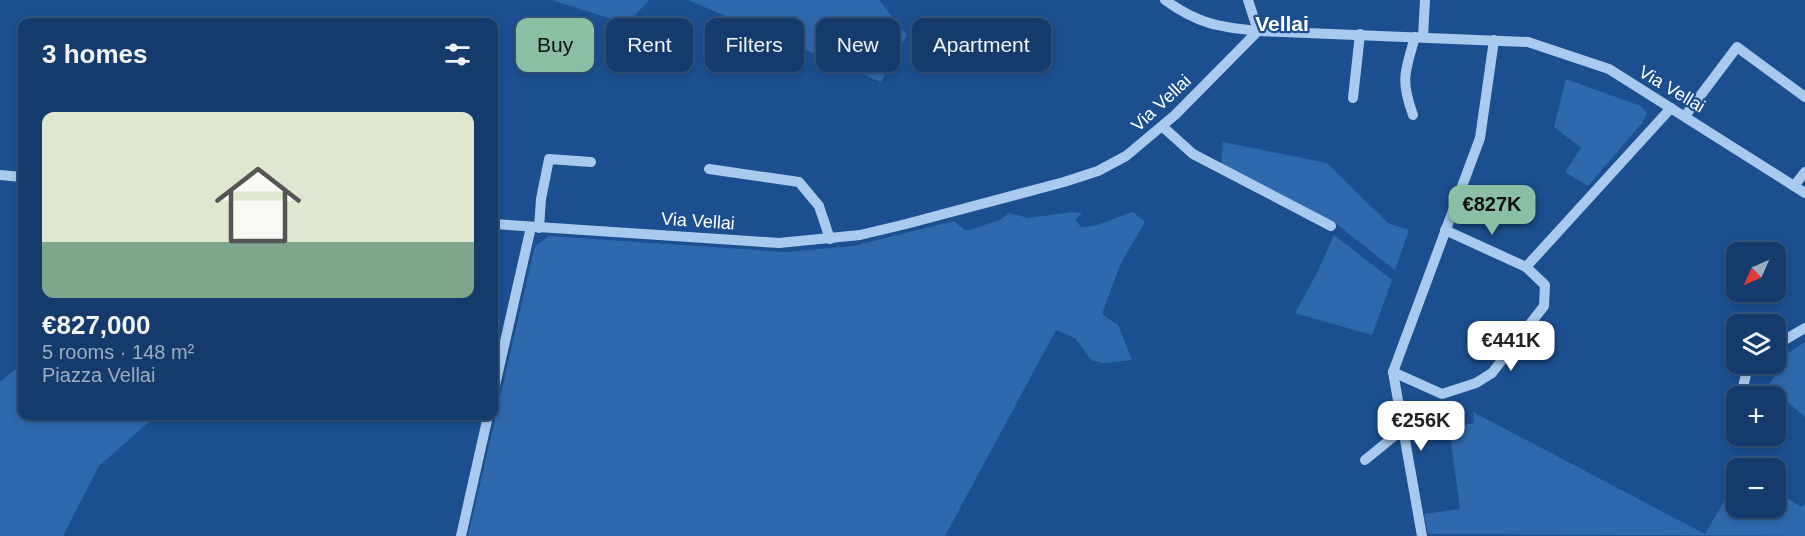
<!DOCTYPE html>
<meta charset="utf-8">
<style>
:root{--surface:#143b6b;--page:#1d4271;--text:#f1f3f6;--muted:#9dadc1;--line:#33557e;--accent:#8abfa5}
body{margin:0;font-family:Helvetica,sans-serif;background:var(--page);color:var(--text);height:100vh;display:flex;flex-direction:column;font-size:22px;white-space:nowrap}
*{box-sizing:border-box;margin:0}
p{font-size:20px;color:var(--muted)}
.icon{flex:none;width:33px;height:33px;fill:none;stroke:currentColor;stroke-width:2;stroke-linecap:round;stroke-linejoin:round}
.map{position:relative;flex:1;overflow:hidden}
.side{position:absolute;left:18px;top:18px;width:480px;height:402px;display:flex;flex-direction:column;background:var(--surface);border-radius:12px;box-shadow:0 3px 9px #0003,0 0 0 2px var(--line)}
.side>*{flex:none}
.top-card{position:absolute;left:516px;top:18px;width:570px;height:54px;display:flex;gap:12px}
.needle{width:39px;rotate:225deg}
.controls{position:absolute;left:1726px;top:242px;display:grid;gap:12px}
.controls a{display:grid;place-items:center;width:60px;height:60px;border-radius:12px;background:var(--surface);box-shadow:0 3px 9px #0003,0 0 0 2px var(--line);font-size:30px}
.price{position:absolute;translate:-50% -51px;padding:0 14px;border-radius:12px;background:#fff;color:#222;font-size:20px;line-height:39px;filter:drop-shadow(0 2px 3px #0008)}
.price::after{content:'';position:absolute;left:50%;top:36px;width:18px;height:14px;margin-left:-9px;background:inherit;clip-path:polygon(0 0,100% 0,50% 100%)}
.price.current{background:var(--accent);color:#111}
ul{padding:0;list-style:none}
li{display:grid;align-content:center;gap:12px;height:318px;padding:0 24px}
li span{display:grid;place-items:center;height:186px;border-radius:12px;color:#555}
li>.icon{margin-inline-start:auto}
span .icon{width:108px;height:108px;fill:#fffc;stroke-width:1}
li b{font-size:26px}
h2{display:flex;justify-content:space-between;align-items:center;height:72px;padding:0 24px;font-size:26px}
.pill{padding:0 21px;border-radius:12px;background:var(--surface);box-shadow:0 3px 9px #0003,0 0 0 2px var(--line);font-size:21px;line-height:54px}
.pill.current{background:var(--accent);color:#111}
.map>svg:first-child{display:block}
</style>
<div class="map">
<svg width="1805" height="536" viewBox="0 0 1805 536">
<rect width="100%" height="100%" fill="#1b4f8f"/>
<g fill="#2e69ad">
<path d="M 552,0 L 649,0 L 627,24 Z"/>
<path d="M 688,0 L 879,0 L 907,35 L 881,82 Z"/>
<path d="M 1566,79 L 1641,106 L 1647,113 L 1643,122 L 1588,186 L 1565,172 L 1581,148 L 1554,127 Z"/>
<path d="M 1223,142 L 1327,163 L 1388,223 L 1409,230 L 1395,270 L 1335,223 L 1221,164 Z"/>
<path d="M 1073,212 L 1082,213 L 1075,220 L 1081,227 C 1098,228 1115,217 1133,212 L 1145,222 L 1120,265 L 1102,314 L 1118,325 L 1132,360 L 1103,363 L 1091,360 L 1075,338 L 1056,330 L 945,536 L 468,536 L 535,246 L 549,236 L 785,252 L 853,246 L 954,221 L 966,231 L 1000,220 L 1009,213 L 1028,218 Z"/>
<path d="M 1334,235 L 1392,280 L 1372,335 L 1295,313 L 1317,273 Z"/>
<path d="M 1805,342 L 1805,417 L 1769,386 L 1785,355 Z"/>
<path d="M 22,364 L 22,416 L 169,416 L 149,422 L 99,466 L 63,536 L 0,536 L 0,382 Z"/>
<path d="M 1473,412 L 1705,534 L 1737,479 L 1737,507 L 1776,507 L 1776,491 L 1801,507 L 1805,504 L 1805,536 L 1428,534 L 1424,514 L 1460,509 L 1449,427 L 1474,423 Z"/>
</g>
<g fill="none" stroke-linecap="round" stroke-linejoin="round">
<g stroke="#a9c9ee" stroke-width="10">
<path d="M 1165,0 C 1198,24 1219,27 1258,31 L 1528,42 L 1609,69 L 1805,193"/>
<path d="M 1248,0 L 1258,31"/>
<path d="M 1423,37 L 1425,0"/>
<path d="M 1353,98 L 1360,34"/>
<path d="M 1413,115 C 1400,79 1405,72 1415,37"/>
<path d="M 1685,116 L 1737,47 L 1805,97"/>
<path d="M 1163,127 L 1193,154 L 1331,226"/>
<path d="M 709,169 L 799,182 L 819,206 L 830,239"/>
<path d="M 0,175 L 22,177"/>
<path d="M 1794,186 L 1805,172"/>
<path d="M 494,224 L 779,243 L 860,235 L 906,224 L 1064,182 L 1098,171 L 1126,156 L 1175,115 L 1258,31"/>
<path d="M 539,228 L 541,199 L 549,159 L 591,162"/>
<path d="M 1526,267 L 1671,108"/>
<path d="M 1776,345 L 1805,328"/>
<path d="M 1393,372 L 1442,394 L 1476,383 L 1492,373 L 1544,306 L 1545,285 L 1526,267 L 1445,230"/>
<path d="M 494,390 L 531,227"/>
<path d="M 1748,396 L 1743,387 L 1747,370 L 1753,363"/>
<path d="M 1365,460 L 1403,429"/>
<path d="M 461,536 L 488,416"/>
<path d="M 1422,536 L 1393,372 L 1480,138 L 1494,40"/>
</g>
</g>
<g text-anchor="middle" stroke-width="4.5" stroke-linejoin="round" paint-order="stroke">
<g font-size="18" fill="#fff" stroke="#1b4f8f">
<text transform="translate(1672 89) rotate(31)" y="6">Via Vellai</text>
<text transform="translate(1161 103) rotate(-43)" y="6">Via Vellai</text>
<text transform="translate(698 221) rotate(4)" y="6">Via Vellai</text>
</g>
<g font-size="21" font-weight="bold" fill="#fff" stroke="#1b4f8f">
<text x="1282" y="31">Vellai</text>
</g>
</g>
</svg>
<div class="controls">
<a><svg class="needle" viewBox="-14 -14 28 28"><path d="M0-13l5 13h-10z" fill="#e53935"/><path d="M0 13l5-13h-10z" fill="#9dadc1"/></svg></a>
<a><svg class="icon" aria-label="layers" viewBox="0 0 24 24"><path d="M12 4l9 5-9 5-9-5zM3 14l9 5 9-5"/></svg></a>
<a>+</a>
<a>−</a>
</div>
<b class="price current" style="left:1492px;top:236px">€827K</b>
<b class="price" style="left:1511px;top:372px">€441K</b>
<b class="price" style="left:1421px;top:452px">€256K</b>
<div class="top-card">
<a class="pill current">Buy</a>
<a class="pill">Rent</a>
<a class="pill">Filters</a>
<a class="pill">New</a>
<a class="pill">Apartment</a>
</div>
<section class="side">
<h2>3 homes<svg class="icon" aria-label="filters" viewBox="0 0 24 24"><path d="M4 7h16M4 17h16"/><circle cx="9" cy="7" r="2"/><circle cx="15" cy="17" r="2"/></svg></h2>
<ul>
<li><span style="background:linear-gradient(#dfe7d0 70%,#7fa58c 0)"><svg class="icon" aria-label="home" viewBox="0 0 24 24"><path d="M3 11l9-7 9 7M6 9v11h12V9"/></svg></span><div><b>€827,000</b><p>5 rooms · 148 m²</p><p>Piazza Vellai</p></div></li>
</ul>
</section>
</div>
